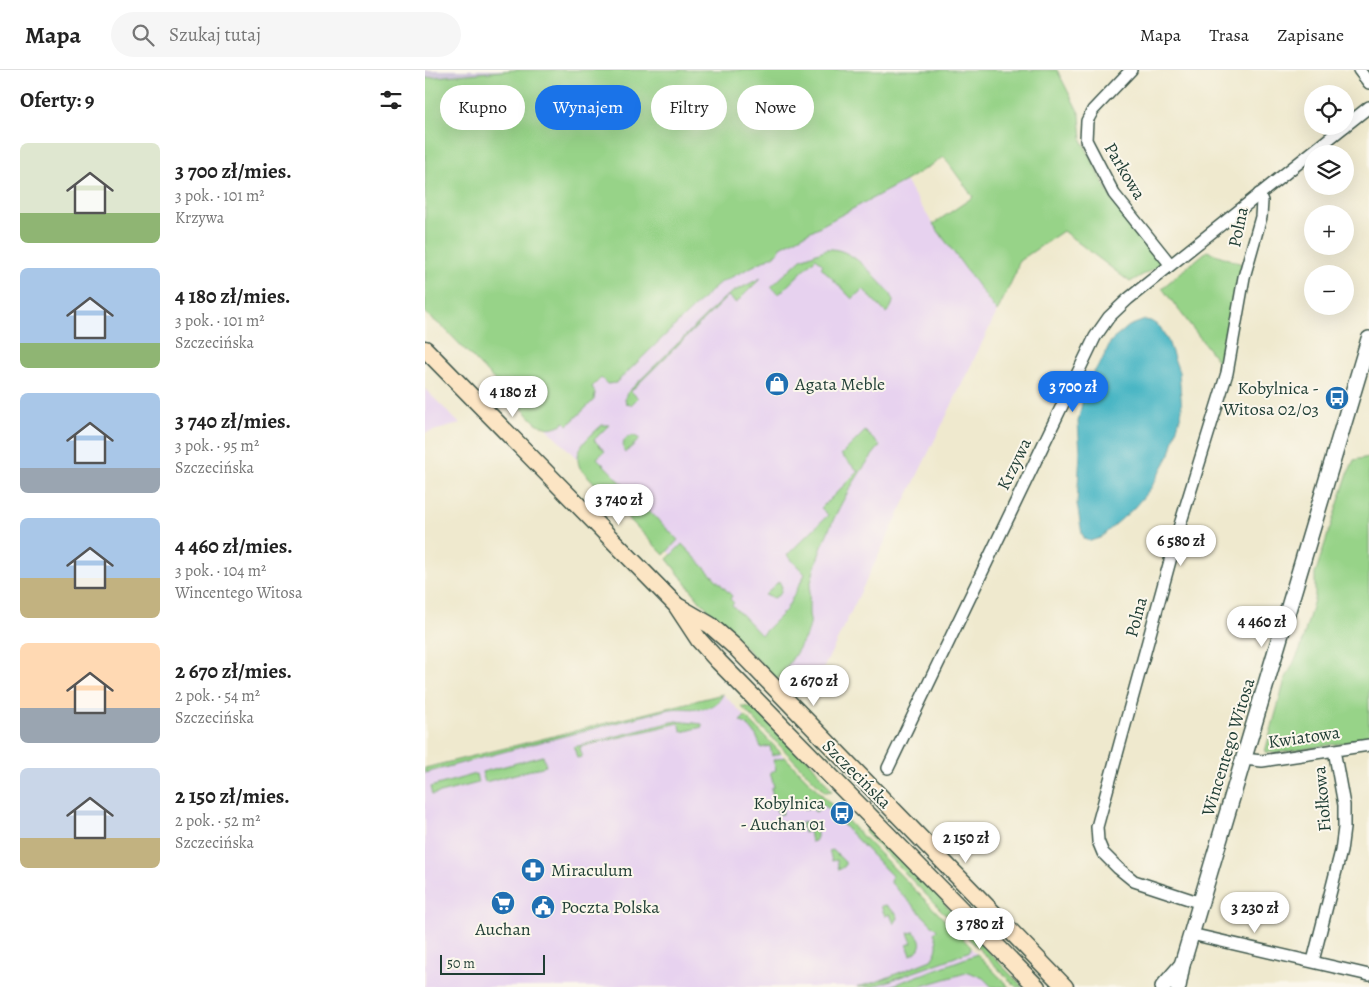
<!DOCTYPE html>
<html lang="pl">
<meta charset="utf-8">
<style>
:root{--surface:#fff;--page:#f6f6f6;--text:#222;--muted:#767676;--line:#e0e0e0;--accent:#1a73e8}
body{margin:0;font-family:Alegreya,serif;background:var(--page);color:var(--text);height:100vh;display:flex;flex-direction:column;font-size:19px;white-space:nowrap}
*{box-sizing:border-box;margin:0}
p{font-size:16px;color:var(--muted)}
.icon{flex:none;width:28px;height:28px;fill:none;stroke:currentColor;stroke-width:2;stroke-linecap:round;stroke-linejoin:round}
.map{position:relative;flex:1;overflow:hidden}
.sheet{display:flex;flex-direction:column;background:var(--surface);width:425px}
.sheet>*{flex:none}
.guide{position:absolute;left:15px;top:15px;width:475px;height:45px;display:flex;gap:10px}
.fabs{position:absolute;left:879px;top:15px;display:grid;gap:10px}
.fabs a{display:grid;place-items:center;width:50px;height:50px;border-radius:50%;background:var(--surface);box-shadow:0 5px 20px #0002;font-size:25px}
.scale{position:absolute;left:15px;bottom:12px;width:105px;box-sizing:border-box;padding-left:5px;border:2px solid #1f3d34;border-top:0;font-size:14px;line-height:18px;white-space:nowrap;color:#1f3d34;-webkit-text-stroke:4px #fbf7ec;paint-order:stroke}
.price{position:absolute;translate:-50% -42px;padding:0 11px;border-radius:18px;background:#fff;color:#222;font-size:16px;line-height:32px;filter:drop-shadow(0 1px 2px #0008)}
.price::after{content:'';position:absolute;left:50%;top:30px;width:15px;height:11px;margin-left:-8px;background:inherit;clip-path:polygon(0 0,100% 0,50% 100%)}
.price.active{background:var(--accent);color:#fff}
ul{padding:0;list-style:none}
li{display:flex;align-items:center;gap:15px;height:125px;padding:0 20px}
li span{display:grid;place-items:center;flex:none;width:140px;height:100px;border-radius:8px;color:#555}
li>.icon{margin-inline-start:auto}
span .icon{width:60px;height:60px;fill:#fffc;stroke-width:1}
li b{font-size:21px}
h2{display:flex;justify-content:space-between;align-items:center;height:60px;padding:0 20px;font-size:21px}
.tag{padding:0 18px;border-radius:22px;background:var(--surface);box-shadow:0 5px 20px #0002;font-size:18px;line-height:45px}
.tag.active{background:var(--accent);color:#fff}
header{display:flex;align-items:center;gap:30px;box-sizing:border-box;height:70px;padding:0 25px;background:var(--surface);border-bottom:1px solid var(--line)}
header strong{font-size:24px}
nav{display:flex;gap:28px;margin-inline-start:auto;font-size:18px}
.search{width:350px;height:45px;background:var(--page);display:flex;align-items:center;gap:12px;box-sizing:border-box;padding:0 18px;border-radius:28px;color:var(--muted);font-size:19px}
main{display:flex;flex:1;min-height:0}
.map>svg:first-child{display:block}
</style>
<header>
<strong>Mapa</strong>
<div class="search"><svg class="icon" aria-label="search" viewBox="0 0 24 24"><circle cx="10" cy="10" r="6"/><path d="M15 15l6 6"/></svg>Szukaj tutaj</div>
<nav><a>Mapa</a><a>Trasa</a><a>Zapisane</a></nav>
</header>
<main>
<section class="sheet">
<h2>Oferty: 9<svg class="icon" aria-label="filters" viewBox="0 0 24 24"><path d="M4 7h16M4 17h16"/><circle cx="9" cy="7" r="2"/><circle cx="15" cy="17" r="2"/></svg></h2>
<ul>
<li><span style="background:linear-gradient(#dfe7d0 70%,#8fb573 0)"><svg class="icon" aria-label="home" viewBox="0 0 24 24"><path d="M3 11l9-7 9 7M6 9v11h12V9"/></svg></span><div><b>3 700 zł/mies.</b><p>3 pok. · 101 m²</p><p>Krzywa</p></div></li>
<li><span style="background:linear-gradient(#a9c7e8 75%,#8fb573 0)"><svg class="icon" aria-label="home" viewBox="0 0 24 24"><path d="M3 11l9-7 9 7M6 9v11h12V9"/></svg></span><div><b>4 180 zł/mies.</b><p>3 pok. · 101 m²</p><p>Szczecińska</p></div></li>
<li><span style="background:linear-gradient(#a9c7e8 75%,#9aa5b1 0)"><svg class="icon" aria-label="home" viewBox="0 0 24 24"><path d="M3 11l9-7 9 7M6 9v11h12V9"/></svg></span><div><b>3 740 zł/mies.</b><p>3 pok. · 95 m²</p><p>Szczecińska</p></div></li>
<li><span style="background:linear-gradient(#a9c7e8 60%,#c2b280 0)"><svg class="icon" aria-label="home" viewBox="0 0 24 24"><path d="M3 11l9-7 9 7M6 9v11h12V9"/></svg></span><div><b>4 460 zł/mies.</b><p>3 pok. · 104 m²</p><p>Wincentego Witosa</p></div></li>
<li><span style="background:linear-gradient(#ffd9b3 65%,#9aa5b1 0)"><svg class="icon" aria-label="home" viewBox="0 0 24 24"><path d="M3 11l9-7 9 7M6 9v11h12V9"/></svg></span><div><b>2 670 zł/mies.</b><p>2 pok. · 54 m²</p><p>Szczecińska</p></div></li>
<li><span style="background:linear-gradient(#c9d6e8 70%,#c2b280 0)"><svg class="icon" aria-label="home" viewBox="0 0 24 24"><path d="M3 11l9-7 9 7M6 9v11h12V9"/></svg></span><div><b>2 150 zł/mies.</b><p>2 pok. · 52 m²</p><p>Szczecińska</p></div></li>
</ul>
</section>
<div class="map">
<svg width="944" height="917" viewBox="0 0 944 917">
<rect width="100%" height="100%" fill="#fbf7ec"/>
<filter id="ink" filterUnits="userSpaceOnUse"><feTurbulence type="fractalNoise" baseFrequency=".02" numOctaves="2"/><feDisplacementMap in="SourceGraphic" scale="10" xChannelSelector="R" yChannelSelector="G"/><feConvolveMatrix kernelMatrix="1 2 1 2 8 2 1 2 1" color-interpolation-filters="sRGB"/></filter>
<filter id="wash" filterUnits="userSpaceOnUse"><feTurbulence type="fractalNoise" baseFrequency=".0096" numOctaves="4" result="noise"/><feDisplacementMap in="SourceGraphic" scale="20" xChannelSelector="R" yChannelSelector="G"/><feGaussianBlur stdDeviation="1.12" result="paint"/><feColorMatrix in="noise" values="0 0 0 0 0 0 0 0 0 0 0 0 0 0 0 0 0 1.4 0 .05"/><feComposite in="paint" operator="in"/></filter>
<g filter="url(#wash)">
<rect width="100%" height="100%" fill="#efe9ce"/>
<g fill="#e7d2ef">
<path d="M 480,111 L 508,154 L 572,242 L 385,626 L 113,349 L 139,345 L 184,301 L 301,206 Z"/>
<path d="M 0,319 L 35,354 L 0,363 Z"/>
<path d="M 298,624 L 584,917 L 0,917 L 0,698 Z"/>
</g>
<path fill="#c8bfd8" d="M 0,0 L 88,0 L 0,8 Z"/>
<g fill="#97d388" stroke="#5b885e">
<path d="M 88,0 L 632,0 L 655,45 L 657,70 L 686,128 L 737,194 L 705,212 L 638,161 L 594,191 L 591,202 L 572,242 L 508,154 L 548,127 L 519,87 L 480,111 L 356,177 L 352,184 L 293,214 L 191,313 L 182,314 L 176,308 L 167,317 L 170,323 L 169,330 L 143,355 L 140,352 C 129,359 121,360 110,352 L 20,259 L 0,243 L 0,8 Z"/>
<path d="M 402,179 C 428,177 448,206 465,223 C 471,231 467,237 461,243 L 438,219 L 427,229 L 396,197 L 398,195 L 391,188 L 354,224 L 346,217 L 376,189 Z"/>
<path d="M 782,181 L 817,194 L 795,294 L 737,218 Z"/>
<path d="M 336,208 L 311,233 L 303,226 L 206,321 L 213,328 L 206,335 L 201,334 L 200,328 L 202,323 L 298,229 L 308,222 Z"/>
<path d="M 177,355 L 184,355 L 169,370 L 180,381 L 172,388 L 253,470 L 239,485 L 155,398 C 147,379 164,367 177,355 Z"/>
<path d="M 440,361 L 455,376 C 425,411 398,464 387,508 C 384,519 384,532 384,543 C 384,547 386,551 385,554 C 384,566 360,600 352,610 L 276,532 L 242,489 L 257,474 L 307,526 L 305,529 L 309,533 L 307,535 L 336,565 L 361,540 L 380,504 L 362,485 L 403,445 L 396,438 L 433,401 L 416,385 Z"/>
<path d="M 210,366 L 215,369 L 200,383 C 195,374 200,365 210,366 Z"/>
<path d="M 944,387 L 944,669 L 852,683 L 840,682 L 860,610 L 875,580 L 890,526 L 890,504 L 923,403 L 929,390 Z"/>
<path d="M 354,511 L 357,517 L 355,524 L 349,528 L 340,525 Z"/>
<path d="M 298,624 C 288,646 265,636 245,639 L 100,676 L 0,703 L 0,698 Z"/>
<path d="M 316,636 L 331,638 L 375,679 L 407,721 L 400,722 Z"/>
<path d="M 320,646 L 356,683 L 347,686 L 345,676 L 336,678 C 332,665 327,657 315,651 Z"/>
<path d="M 251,651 L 277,654 L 277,657 L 257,662 L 254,653 L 155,677 L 157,687 L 152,688 L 149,677 Z"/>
<path d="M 118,686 L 121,696 L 60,712 L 57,702 Z"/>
<path d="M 360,687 L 546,877 L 545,881 L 528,888 L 447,917 L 432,917 L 451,912 L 506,890 C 513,881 514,873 509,863 L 512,860 L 466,813 L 467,806 L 399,735 L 391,742 L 386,738 L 378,739 L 375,729 L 356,734 L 358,744 L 354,744 L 352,742 L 346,718 L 349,717 L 345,702 L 351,700 L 348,690 Z"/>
<path d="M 51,704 L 53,713 L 7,725 L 5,717 Z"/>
<path d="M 382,752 C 388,757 396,763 390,771 L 386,772 L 384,761 L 379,763 L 376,753 Z"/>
<path d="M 443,756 L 467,774 L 498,806 L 535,853 L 598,917 L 591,917 L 441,763 L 440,760 Z"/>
<path d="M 408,780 L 420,792 L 420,796 L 414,800 L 412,790 L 407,791 L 404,781 Z"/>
<path d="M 461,835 L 472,844 L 473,848 L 469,854 L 465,844 L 460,846 L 456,836 Z"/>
<path d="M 489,862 C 499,870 497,880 486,885 L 482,875 L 487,873 L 483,863 Z"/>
<path d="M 552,884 L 584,917 L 567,917 L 558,908 L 544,902 L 493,917 L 463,917 Z"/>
</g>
<path fill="#49b6c4" stroke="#347a7c" d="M 720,250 L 726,251 L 735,257 L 743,271 L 754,302 L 757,340 L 745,384 L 726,418 L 708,439 L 675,468 L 665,471 L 660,469 L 657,464 L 652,434 L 655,382 L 653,352 L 658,328 L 666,306 L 676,292 L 686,271 L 704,256 Z"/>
</g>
<g filter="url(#ink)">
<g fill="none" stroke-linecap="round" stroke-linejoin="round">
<g stroke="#3e574b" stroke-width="14">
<g id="minor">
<path d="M 706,0 L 668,40 L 662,51 L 661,70 L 689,124 L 745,194"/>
<path d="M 934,0 L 944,13"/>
<path d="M 920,56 L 944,37"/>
<path d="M 819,689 L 837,691 L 944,675"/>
<path d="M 463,698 L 670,267 L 684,247 L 703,229 L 920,56"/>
<path d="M 776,833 L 709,811 L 693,798 L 678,783 L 673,771 L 672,757 L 754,458 L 802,303 L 819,207 L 836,147 L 837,131 L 834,124"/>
<path d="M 766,864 L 944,905"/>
<path d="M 888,891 L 916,781 L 919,758 L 919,735 L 909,680"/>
</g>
</g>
<g stroke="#3e574b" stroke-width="18">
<g id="tertiary">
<path d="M 738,917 L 757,895"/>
<path d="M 753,917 L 757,895 L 944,269"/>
</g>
</g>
<g stroke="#3e574b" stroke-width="19">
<g id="secondary">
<path d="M 0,279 L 251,535 L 274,570 L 294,592 L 612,917"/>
<path d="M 254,537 L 285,555 L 310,577 L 640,917"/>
</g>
</g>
<use href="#minor" stroke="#fff" stroke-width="11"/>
<use href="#tertiary" stroke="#fff" stroke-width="15"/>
<use href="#secondary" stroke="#fce5c4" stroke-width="16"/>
</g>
</g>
<defs>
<g id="shop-disc" transform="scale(1.25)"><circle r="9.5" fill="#1f6fb2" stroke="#fbf7ec"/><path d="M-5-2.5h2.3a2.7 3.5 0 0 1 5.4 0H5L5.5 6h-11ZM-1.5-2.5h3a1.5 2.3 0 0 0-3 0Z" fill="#fff"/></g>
<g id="bus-disc" transform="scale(1.25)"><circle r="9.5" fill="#1f6fb2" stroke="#fbf7ec"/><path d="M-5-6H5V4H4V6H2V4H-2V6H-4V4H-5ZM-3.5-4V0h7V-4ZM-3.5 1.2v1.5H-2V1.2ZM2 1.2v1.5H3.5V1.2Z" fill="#fff"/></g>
<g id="pharmacy-disc" transform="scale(1.25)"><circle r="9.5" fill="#1f6fb2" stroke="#fbf7ec"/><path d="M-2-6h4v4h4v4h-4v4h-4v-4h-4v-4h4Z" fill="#fff"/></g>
<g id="supermarket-disc" transform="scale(1.25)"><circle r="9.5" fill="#1f6fb2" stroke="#fbf7ec"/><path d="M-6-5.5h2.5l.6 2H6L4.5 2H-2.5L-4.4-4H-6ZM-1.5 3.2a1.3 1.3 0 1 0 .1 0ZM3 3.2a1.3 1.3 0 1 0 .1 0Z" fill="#fff"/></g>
<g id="civic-disc" transform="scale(1.25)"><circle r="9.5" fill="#1f6fb2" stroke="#fbf7ec"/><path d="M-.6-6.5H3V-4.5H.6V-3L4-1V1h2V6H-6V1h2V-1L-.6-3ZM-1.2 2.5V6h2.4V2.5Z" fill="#fff"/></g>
</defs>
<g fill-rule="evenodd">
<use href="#shop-disc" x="352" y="314"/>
<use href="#bus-disc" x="912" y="328"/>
<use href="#bus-disc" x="417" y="743"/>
<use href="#pharmacy-disc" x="108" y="800"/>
<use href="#supermarket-disc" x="78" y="833"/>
<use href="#civic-disc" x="118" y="837"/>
</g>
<g text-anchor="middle" stroke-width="4" stroke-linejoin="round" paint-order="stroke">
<g font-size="18" fill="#1f3d34" stroke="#fbf7ec">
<text transform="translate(700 101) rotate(59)" y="6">Parkowa</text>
<text transform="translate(813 157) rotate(-78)" y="6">Polna</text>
<text transform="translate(589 394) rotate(-64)" y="6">Krzywa</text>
<text transform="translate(711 547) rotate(-75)" y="6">Polna</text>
<text transform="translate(879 667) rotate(-8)" y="6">Kwiatowa</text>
<text transform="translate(803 677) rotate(-73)" y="6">Wincentego Witosa</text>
<text transform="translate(432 704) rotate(45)" y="6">Szczecińska</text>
<text transform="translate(897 729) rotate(-95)" y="6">Fiołkowa</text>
</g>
<g font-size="18" fill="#1f3d34" stroke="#fbf7ec" text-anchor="start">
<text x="370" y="320">Agata Meble</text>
<text x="894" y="324" text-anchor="end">Kobylnica -<tspan x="894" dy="21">Witosa 02/03</tspan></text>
<text x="400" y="739" text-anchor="end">Kobylnica<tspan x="400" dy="21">- Auchan 01</tspan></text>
<text x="126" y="806">Miraculum</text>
<text x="136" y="843">Poczta Polska</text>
<text x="78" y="865" text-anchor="middle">Auchan</text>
</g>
</g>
</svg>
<div class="fabs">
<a><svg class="icon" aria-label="locate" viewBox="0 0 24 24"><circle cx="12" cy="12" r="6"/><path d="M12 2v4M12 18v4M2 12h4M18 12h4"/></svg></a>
<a><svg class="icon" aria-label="layers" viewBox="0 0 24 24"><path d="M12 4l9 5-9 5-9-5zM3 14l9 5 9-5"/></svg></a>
<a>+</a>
<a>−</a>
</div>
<div class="scale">50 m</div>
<b class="price active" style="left:648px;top:343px">3 700 zł</b>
<b class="price" style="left:88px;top:348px">4 180 zł</b>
<b class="price" style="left:194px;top:456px">3 740 zł</b>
<b class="price" style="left:756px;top:497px">6 580 zł</b>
<b class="price" style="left:837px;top:578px">4 460 zł</b>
<b class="price" style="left:389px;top:637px">2 670 zł</b>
<b class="price" style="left:541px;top:794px">2 150 zł</b>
<b class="price" style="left:830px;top:864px">3 230 zł</b>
<b class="price" style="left:555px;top:880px">3 780 zł</b>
<div class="guide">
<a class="tag">Kupno</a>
<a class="tag active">Wynajem</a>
<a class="tag">Filtry</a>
<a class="tag">Nowe</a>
</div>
</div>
</main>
